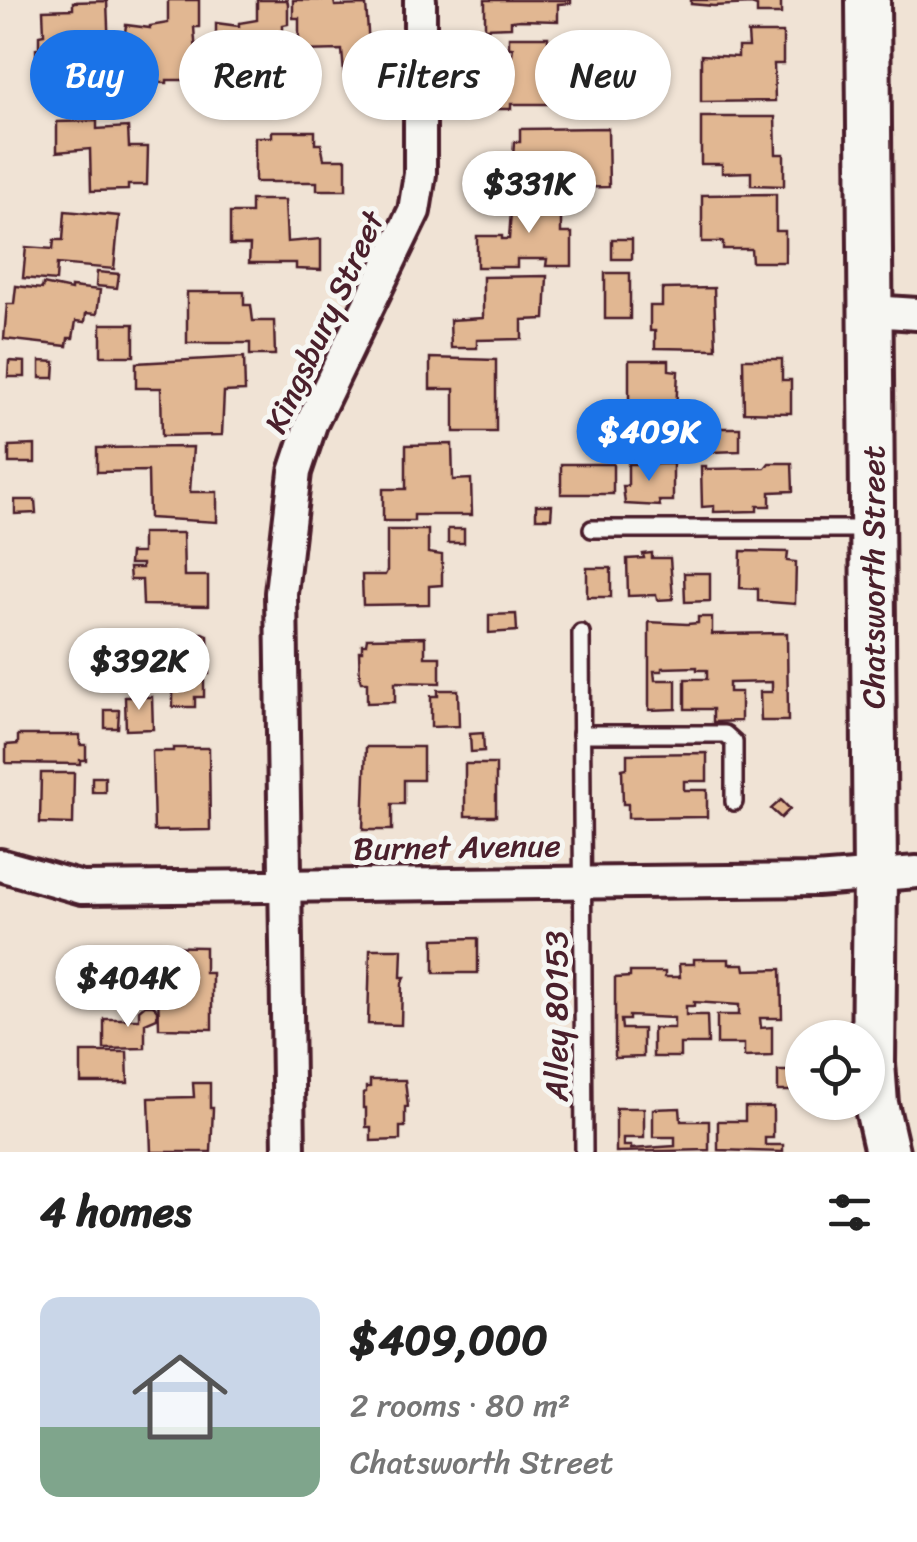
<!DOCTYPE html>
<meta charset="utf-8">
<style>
:root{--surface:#fff;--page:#f2f2f2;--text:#222;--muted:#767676;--accent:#1a73e8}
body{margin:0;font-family:Sriracha,sans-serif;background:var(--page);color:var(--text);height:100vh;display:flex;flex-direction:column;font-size:38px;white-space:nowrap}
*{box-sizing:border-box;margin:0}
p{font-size:32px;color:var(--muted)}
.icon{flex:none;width:55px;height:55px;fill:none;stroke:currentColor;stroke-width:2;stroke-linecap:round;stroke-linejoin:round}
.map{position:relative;height:1152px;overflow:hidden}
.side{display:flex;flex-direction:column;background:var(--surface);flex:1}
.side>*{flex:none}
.hud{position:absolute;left:30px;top:30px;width:858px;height:90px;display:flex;gap:20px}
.fabs{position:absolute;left:785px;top:1020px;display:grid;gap:20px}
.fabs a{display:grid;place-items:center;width:100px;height:100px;border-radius:50%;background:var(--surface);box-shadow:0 2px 8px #0004;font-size:50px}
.price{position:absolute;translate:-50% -85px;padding:0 22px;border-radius:35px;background:#fff;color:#222;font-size:32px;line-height:65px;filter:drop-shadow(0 2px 5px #0008)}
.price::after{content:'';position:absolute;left:50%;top:60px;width:30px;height:22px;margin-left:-15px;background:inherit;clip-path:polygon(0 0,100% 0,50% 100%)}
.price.current{background:var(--accent);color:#fff}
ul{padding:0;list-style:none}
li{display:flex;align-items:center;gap:30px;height:250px;padding:0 40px}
li span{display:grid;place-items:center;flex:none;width:280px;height:200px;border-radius:20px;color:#555}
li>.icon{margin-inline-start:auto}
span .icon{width:120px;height:120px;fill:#fffc;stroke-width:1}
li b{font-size:42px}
h2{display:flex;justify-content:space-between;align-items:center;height:120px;padding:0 40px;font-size:42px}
.pill{padding:0 35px;border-radius:45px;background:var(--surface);box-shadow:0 2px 8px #0004;font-size:35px;line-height:90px}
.pill.current{background:var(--accent);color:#fff}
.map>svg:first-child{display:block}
</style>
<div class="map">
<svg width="917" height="1152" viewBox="0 0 917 1152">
<rect width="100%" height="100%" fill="#f0e3d5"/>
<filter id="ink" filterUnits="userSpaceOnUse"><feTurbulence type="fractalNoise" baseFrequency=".01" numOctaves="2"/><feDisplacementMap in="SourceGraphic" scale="20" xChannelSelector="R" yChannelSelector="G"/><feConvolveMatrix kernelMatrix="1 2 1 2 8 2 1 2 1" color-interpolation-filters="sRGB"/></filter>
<g filter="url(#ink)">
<g fill="#e1b792" stroke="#4a1f2b" stroke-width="2.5">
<path d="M 168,0 L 199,0 L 199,27 L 194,27 L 196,55 L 195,64 L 191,64 L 192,80 L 167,80 L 167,83 L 127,82 L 126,48 L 123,48 L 126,25 L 150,28 L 150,26 L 168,23 Z"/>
<path d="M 257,0 L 287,0 L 288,4 L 288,24 L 283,25 L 283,63 L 277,63 L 277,85 L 215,82 L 216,44 L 213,40 L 216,40 L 216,23 L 239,26 L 239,23 L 257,20 Z"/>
<path d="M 293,0 L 334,0 L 335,6 L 366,5 L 369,45 L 372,45 L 372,72 L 344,74 L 342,50 L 299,51 L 299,18 L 293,18 Z"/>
<path d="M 485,0 L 571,0 L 571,3 L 558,4 L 558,21 L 520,20 L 511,21 L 511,27 L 485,28 Z"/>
<path d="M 691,0 L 781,0 L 781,14 L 757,14 L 757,6 L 751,4 L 714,6 L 691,4 Z"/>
<path d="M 107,1 L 109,51 L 90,52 L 90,57 L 67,58 L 67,89 L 37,90 L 36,49 L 39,49 L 39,35 L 44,34 L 43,10 L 73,9 L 73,2 Z"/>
<path d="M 748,33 L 783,33 L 783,64 L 774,64 L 775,101 L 701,102 L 701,55 L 738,57 L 738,47 L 749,47 Z"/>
<path d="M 509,37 L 548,37 L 548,48 L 558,48 L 558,74 L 548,74 L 548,104 L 511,104 L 511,109 L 485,109 L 485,78 L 507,78 L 509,73 L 513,48 L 509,48 Z"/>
<path d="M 628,59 L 643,59 L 643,73 L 628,74 Z"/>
<path d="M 93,73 L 104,73 L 104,88 L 92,88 Z"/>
<path d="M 117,89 L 129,89 L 129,113 L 117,114 Z"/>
<path d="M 701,117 L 775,117 L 776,154 L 784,154 L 784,186 L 751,185 L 751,172 L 722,173 L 722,164 L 701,164 Z"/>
<path d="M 97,121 L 97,129 L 128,127 L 129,147 L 148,147 L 147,185 L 128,185 L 128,190 L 91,191 L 90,149 L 57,152 L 57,122 Z"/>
<path d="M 608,128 L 609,187 L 559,188 L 559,179 L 527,179 L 518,181 L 518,188 L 490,189 L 490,158 L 513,158 L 514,142 L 520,142 L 520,129 Z"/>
<path d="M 272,131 L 315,131 L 315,144 L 321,144 L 324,159 L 346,159 L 346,190 L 317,190 L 317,182 L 255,182 L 255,137 L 272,137 Z"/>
<path d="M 776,194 L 776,231 L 785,231 L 785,262 L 752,262 L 751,249 L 723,249 L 723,242 L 702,242 L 702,195 Z"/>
<path d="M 512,197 L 561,197 L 561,233 L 572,233 L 572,266 L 546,266 L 547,259 L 517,259 L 517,267 L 477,267 L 477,236 L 502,236 L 502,239 L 509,239 Z"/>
<path d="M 251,200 L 285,200 L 287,242 L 321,239 L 321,270 L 296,269 L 296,263 L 249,263 L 250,245 L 230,245 L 230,213 L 251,213 Z"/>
<path d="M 65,211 L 119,216 L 114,269 L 57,264 L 56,281 L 23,278 L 26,247 L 53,249 L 54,240 L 63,240 Z"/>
<rect x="612" y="239" width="20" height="20"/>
<path d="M 97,272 L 119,274 L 117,288 L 96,286 Z"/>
<rect x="605" y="273" width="25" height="46"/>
<path d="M 547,276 L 545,319 L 522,320 L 522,339 L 477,340 L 477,348 L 451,348 L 450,320 L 483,318 L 483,277 Z"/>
<path d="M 43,284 L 71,290 L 71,287 L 100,290 L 97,314 L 86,313 L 85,322 L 76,321 L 73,338 L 68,338 L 67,346 L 4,339 L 7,304 L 14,304 L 16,286 L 42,289 Z"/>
<path d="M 714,288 L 716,349 L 655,348 L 655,331 L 650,331 L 650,306 L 662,306 L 662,289 Z"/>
<path d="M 187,292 L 244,292 L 244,305 L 251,305 L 253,321 L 274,321 L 275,355 L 250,355 L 250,343 L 187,343 Z"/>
<rect x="101" y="324" width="33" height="32"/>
<path d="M 244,357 L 245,391 L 224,392 L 222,435 L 162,436 L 161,388 L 136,388 L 136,363 Z"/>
<path d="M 430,358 L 496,360 L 496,432 L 454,432 L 454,389 L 430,389 Z"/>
<path d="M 743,359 L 782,359 L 782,380 L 791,380 L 791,413 L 744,412 Z"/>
<path d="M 629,360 L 669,360 L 669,370 L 678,371 L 676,412 L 629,413 Z"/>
<path d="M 9,361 L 25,362 L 25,377 L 8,377 Z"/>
<path d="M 40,361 L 55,362 L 54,378 L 40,378 Z"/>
<path d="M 626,428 L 627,452 L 597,453 L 597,429 Z"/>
<path d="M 711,428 L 740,428 L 740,451 L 711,452 Z"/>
<path d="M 452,444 L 453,480 L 471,479 L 472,515 L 414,515 L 414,521 L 383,521 L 383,489 L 406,489 L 406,445 Z"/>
<path d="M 35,445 L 35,463 L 9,463 L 9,446 Z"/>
<path d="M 193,447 L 190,492 L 217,492 L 217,522 L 149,518 L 148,471 L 97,472 L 97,448 Z"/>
<path d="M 769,463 L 792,463 L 793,491 L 770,492 L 770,506 L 757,506 L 757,511 L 714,512 L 714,506 L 702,507 L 701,466 L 706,466 L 706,469 L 765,468 Z"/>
<rect x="561" y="464" width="52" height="30"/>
<path d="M 628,464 L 673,464 L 673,501 L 659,501 L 660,506 L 625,504 L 623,486 L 628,486 Z"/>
<path d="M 15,500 L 35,500 L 36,513 L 15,514 Z"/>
<path d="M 536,505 L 552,505 L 551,518 L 536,518 Z"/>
<rect x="448" y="529" width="16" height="14"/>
<path d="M 387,530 L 428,530 L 428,553 L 442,555 L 442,585 L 429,586 L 429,604 L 363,605 L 362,575 L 385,575 L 387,571 Z"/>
<path d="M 142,533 L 183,533 L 184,576 L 208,576 L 208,606 L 143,605 L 142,580 L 130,580 L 129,568 L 142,568 L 142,564 L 129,564 L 130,553 L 142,553 Z"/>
<path d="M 741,551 L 788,552 L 787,561 L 796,562 L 795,604 L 758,601 L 758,589 L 740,588 Z"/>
<path d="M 652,553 L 652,558 L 670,558 L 673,599 L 657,600 L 656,595 L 628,596 L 627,559 L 644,558 L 643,554 Z"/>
<rect x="587" y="568" width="24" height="29"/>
<path d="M 684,573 L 710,573 L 710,601 L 685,602 Z"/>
<path d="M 516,614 L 517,631 L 489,633 L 489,615 Z"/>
<path d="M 698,617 L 712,617 L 712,634 L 787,633 L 788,721 L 761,721 L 760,692 L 772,692 L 772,682 L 729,683 L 729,692 L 741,692 L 741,721 L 713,722 L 713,709 L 685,709 L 685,679 L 707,679 L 707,670 L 697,670 L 697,667 L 662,668 L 662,671 L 654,671 L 655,680 L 676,680 L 676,709 L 649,710 L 649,622 L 687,624 L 698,623 Z"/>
<path d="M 203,633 L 208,635 L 209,674 L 204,674 L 204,697 L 195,697 L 195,707 L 173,707 L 173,681 L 170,681 L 173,652 L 168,652 L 168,634 Z"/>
<path d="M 425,637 L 425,657 L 440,657 L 440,683 L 395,682 L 395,702 L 367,703 L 367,682 L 361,682 L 360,679 L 359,651 L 362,651 L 362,644 L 366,644 L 367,638 Z"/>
<path d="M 438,690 L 458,690 L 459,726 L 431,727 L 431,696 L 438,696 Z"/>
<path d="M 125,697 L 152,697 L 153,729 L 126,730 Z"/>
<path d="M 105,710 L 119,710 L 118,728 L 105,728 Z"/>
<path d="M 483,733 L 484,751 L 471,752 L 470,734 Z"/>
<path d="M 18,735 L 80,735 L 80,745 L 86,745 L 86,760 L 80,760 L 80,764 L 6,763 L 6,745 L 18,744 Z"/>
<path d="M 366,747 L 423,747 L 423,780 L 404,780 L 404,804 L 392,804 L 392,830 L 363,830 Z"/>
<path d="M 173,748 L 209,748 L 210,830 L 154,831 L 152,751 L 173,751 Z"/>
<path d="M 707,753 L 707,781 L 684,781 L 684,790 L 707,790 L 707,817 L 628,818 L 628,804 L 623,804 L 622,769 L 627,768 L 627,754 Z"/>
<rect x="465" y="764" width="31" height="52"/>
<path d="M 41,773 L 74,773 L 73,824 L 40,823 Z"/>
<rect x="92" y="777" width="13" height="15"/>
<path d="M 781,800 L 790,809 L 781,818 L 771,809 Z"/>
<path d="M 478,938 L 478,973 L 434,973 L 434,939 Z"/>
<path d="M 147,946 L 205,947 L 205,973 L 212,973 L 212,1029 L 159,1028 L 158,988 L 148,987 L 147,982 L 139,982 L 139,956 L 147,956 Z"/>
<path d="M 370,949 L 402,949 L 401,977 L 405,977 L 402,983 L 401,1025 L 368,1024 Z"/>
<path d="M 694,959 L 729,959 L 729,964 L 744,964 L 745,970 L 781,969 L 782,1018 L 760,1018 L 761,1028 L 772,1027 L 772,1056 L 744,1057 L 744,1044 L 717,1044 L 717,1015 L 739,1015 L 739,1005 L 694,1002 L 694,1006 L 686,1006 L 686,1015 L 707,1015 L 708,1044 L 680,1044 L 680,1057 L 653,1057 L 653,1028 L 674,1028 L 674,1018 L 629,1016 L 629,1020 L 621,1020 L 622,1029 L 643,1029 L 643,1057 L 615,1058 L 615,978 L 630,977 L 630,972 L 665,972 L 665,977 L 680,977 L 679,964 L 694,964 Z"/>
<path d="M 145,1005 L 153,1005 L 157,1010 L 157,1018 L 145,1023 L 145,1048 L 104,1049 L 104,1019 L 139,1019 L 139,1010 Z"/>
<path d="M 81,1052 L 127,1052 L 128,1083 L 81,1083 Z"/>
<rect x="778" y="1071" width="14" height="20"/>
<path d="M 370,1080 L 405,1080 L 408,1107 L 405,1107 L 405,1127 L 400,1127 L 400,1140 L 371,1141 L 371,1127 L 366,1127 L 366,1108 L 363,1108 L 363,1093 L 366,1092 L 366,1087 L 370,1087 Z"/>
<path d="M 193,1083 L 210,1083 L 210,1108 L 213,1108 L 211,1152 L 151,1152 L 149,1098 L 194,1097 Z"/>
<path d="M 745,1107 L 773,1107 L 773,1138 L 765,1138 L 765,1145 L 783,1145 L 783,1152 L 718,1150 L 718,1121 L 745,1121 Z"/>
<path d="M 616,1108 L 644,1108 L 644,1138 L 623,1138 L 623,1146 L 631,1146 L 631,1149 L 675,1146 L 675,1137 L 653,1137 L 653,1109 L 680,1108 L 681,1121 L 709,1121 L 709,1150 L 616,1152 Z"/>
</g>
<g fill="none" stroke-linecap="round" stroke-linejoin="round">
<g stroke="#4a1f2b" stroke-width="22">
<g id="lane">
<path d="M 592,529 L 869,529"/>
<path d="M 581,633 L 584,1152"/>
<path d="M 581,734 L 725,734 L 734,742 L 734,802"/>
</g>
</g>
<g stroke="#4a1f2b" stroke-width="38">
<g id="street">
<path d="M 871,311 L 917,314"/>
<path d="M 0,865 L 82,888 L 816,880 L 917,872"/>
<path d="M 289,1152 L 281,593 L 295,472 L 311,424 L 414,211 L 420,174 L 420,0"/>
</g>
</g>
<g stroke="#4a1f2b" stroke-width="50">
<path id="secondary" d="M 868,0 L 875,878 L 873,1063 L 876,1104 L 887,1152"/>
</g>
<use href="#lane" stroke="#f6f6f2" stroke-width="15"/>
<use href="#street" stroke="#f6f6f2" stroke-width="30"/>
<use href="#secondary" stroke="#f6f6f2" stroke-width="42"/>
</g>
</g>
<g text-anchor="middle" stroke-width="10" stroke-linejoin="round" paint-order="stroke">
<g font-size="32" fill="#4a1f2b" stroke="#f6f6f2">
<text transform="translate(324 322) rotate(-65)" y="11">Kingsbury Street</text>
<text transform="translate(873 577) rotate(-90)" y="11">Chatsworth Street</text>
<text transform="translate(457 847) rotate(-1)" y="11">Burnet Avenue</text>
<text transform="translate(556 1016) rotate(-90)" y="11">Alley 80153</text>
</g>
</g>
</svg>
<div class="fabs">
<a><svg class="icon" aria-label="locate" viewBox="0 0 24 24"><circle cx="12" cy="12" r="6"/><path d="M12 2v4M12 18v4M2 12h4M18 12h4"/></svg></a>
</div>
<b class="price" style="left:529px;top:236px">$331K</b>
<b class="price current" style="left:649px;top:484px">$409K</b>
<b class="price" style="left:139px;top:713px">$392K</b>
<b class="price" style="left:128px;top:1030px">$404K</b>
<div class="hud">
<a class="pill current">Buy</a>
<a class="pill">Rent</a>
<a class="pill">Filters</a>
<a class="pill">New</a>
</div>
</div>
<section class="side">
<h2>4 homes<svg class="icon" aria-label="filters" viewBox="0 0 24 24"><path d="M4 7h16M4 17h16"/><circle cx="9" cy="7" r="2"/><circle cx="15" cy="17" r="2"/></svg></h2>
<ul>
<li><span style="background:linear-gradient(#c9d6e8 65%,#7fa58c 0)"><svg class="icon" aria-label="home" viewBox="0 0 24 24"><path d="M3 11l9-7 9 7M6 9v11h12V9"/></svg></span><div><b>$409,000</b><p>2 rooms · 80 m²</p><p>Chatsworth Street</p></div></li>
</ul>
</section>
